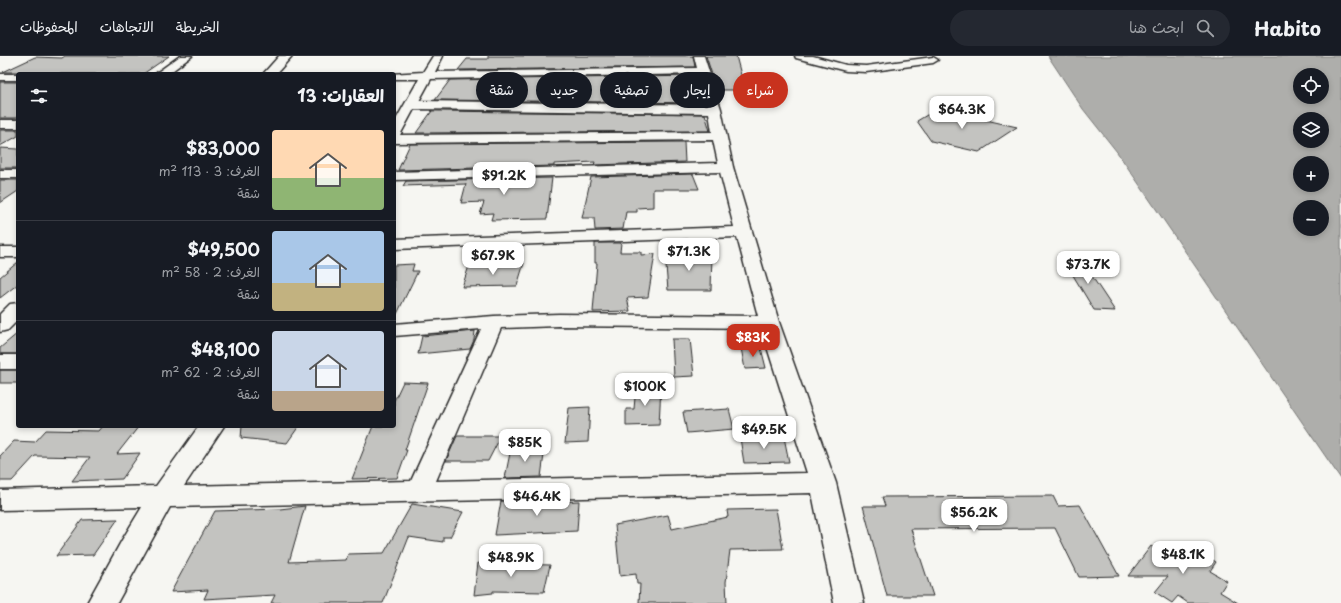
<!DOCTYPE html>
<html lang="ar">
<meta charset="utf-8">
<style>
:root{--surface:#171b24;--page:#242831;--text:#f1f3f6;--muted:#9ea1a6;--line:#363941;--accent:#c8321e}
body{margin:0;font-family:"Playpen Sans","Playpen Sans Arabic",sans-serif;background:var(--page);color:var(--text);direction:rtl;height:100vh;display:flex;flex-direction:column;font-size:15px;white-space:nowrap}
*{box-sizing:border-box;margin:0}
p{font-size:13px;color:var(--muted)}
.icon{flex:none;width:22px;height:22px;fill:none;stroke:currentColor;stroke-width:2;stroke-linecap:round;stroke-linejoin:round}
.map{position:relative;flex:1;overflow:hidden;direction:ltr}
.panel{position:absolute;left:16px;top:16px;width:380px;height:356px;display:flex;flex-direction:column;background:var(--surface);border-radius:4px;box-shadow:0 2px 6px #0003;direction:rtl}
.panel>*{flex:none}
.banner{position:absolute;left:408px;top:16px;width:380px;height:36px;direction:rtl;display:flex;gap:8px}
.tools{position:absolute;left:1293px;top:12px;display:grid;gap:8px}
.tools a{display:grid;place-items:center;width:36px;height:36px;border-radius:50%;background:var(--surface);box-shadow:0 2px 6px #0003;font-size:20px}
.price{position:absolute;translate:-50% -34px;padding:0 9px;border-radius:8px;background:#fff;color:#222;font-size:13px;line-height:26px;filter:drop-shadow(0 1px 2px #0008)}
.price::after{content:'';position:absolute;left:50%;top:24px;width:12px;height:9px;margin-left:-6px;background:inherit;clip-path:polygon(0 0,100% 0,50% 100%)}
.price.selected{background:var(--accent);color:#fff}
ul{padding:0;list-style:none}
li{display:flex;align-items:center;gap:12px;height:100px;padding:0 12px}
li+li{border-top:1px solid var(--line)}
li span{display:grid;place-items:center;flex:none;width:112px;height:80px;border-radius:4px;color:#555}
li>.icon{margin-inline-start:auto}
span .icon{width:48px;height:48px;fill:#fffc;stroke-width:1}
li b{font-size:17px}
h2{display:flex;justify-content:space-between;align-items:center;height:48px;padding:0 12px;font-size:17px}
.chip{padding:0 14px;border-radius:18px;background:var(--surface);box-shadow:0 2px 6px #0003;font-size:14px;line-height:36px}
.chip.selected{background:var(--accent);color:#fff}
header{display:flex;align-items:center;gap:24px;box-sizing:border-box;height:56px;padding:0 20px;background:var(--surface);border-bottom:1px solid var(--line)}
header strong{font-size:19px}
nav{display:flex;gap:22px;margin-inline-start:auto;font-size:14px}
.search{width:280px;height:36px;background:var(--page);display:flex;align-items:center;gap:10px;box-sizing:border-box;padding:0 14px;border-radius:22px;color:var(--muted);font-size:15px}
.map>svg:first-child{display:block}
</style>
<header>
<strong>Habito</strong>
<div class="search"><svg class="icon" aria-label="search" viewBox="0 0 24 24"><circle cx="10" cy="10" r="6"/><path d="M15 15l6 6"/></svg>ابحث هنا</div>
<nav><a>الخريطة</a><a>الاتجاهات</a><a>المحفوظات</a></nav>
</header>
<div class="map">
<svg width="1341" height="547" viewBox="0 0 1341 547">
<rect width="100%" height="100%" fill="#f6f6f2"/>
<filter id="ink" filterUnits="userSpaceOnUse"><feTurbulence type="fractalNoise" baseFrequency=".025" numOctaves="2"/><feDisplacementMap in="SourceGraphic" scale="8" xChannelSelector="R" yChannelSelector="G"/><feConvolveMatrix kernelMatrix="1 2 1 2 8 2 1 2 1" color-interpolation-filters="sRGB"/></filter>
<g filter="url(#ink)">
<path fill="#aeaeab" stroke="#7a7a78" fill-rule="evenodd" d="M 1048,0 L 1341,0 L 1341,423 L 1117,96 L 1083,53 ZM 1300,19 L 1322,19 L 1322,41 L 1300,41 ZM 1300,63 L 1322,63 L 1322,85 L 1300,85 ZM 1300,107 L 1322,107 L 1322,129 L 1300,129 ZM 1300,151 L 1322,151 L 1322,173 L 1300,173 Z"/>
<g fill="#c3c3c0" stroke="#2b2b2b">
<path d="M 65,0 L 169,0 L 143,18 L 20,18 L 18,16 L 3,16 L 35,1 L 62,2 Z"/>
<path d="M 488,0 L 693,0 L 695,11 L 458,14 L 467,3 L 488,3 Z"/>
<path d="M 706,0 L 736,0 L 745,34 L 717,34 Z"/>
<path d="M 698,20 L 706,47 L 435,44 L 450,24 Z"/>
<rect x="0" y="26" width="18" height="36"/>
<path d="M 937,53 L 1017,71 L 979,96 L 931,85 L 917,65 Z"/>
<path d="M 430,55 L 705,58 L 710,75 L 416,77 L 432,55 Z"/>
<path d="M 0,74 L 18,74 L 18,80 L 0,90 Z"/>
<path d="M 684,86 L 685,106 L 594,109 L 595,106 L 554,108 L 554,110 L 398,114 L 410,88 Z"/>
<path d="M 0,92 L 18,93 L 18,112 L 0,112 Z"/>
<path d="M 693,118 L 699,133 L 653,133 L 653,151 L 637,152 L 637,156 L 626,156 L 623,173 L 595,174 L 594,162 L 582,162 L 591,121 Z"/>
<path d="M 552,122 L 547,163 L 491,164 L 493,157 L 480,158 L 484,146 L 461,147 L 466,128 L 403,130 L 406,125 Z"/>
<path d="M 0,124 L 18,124 L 18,135 L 0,147 Z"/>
<path d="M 595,187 L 621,187 L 620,196 L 641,196 L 641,199 L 655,198 L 648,241 L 627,242 L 630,255 L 593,256 L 597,207 L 595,207 Z"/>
<path d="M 665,198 L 712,198 L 711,234 L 668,234 Z"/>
<path d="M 1077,198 L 1115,255 L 1094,254 L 1065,206 Z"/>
<path d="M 18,206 L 18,228 L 0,242 L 0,221 Z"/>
<path d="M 524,207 L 517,230 L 462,231 L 469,210 Z"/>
<path d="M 414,208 L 412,215 L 418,215 L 397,258 L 394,260 L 394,209 Z"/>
<path d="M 475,275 L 474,284 L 470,293 L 418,298 L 422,280 Z"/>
<path d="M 18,277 L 18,298 L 0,298 L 0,292 Z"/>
<path d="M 672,283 L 690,283 L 694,320 L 674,321 Z"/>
<path d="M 741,292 L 761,292 L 766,312 L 745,313 Z"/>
<rect x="0" y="314" width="18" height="13"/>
<path d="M 403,326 L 428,327 L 405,394 L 407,394 L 397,422 L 352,423 L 373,370 L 394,370 L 394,345 Z"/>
<path d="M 636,330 L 661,330 L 659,369 L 626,370 L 626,353 L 634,353 Z"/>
<path d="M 590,351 L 588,386 L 565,387 L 569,352 Z"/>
<path d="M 729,353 L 734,373 L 687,377 L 683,356 Z"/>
<path d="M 103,370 L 139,370 L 117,398 L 140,397 L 122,423 L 72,425 L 90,401 L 35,400 L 12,425 L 0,425 L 0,400 L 14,385 L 35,386 L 46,374 L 99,375 Z"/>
<path d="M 242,370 L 299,370 L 287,387 L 241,382 Z"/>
<path d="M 457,380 L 501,380 L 488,405 L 446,405 Z"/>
<path d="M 784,381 L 789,406 L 744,407 L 740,382 Z"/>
<path d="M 545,391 L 541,421 L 505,422 L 511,392 Z"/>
<path d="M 1053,440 L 1058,450 L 1080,449 L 1119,520 L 1079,521 L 1055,472 L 911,473 L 933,540 L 887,540 L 863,450 L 885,450 L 882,441 Z"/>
<path d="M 538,444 L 538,447 L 579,445 L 577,475 L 495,479 L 501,445 Z"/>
<path d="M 412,448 L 463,456 L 450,481 L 443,481 L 443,486 L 409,481 L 383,547 L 271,547 L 275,539 L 204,543 L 208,534 L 171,536 L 215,455 L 280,453 L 305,450 L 289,506 L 346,504 L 348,498 L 384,497 Z"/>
<path d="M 776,453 L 783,493 L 730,494 L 726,526 L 727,547 L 639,547 L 640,528 L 637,528 L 636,518 L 620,520 L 615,469 L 668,459 L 672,473 L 728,461 L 727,454 Z"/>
<path d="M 118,463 L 93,499 L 56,500 L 82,464 Z"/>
<path d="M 1169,486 L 1189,499 L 1194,492 L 1216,506 L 1210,515 L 1227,525 L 1220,536 L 1238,547 L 1188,547 L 1178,540 L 1172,547 L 1155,536 L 1168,520 L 1128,520 L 1151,490 L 1161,497 Z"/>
<path d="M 478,507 L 550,509 L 544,536 L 493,535 L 493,537 L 474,539 Z"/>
</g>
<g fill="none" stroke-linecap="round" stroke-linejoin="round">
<g stroke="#2b2b2b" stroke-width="3">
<g id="street">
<path d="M 180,0 L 192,0 L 168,18 L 155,18 Z"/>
<path d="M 433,0 L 443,0 L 435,16 L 697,12 L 694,0 L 704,0 L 721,53 L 733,111 L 779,266 L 836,427 L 864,547 L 834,547 L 812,437 L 170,451 L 117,547 L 87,547 L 122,484 L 142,451 L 0,454 L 0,434 L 156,430 L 199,370 L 224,370 L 184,430 L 411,425 L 481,273 L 394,280 L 394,268 L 494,260 L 559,258 L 758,260 L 737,181 L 394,193 L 394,183 L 734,171 L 720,116 L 394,124 L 394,116 L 718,107 L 713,84 L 394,87 L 394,67 L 419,23 L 394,23 L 394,18 L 390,18 L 423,16 ZM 699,18 L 708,49 L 419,45 L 431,23 ZM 414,53 L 709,57 L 712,76 L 400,79 ZM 559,270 L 761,272 L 807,417 L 436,425 L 501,272 Z"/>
<path d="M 795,0 L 813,0 L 846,9 L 866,10 L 933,1 L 938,4 L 933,7 L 866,16 L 846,15 L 796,2 Z"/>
<path d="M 0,18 L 20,18 L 18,18 L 18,24 L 0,24 Z"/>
<rect x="0" y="64" width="18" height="8"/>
<rect x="0" y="114" width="18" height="8"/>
<rect x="0" y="191" width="18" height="10"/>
<rect x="0" y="299" width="18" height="14"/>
</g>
</g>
<g stroke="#2b2b2b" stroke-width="3">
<g id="secondary">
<path d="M 279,0 L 292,0 L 276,18 L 263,18 Z"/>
<path d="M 18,247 L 18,264 L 8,274 L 0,276 L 0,258 L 10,248 Z"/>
</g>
</g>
<use href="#street" fill="#f6f6f2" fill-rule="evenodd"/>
<use href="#secondary" fill="#f6f6f2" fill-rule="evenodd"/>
</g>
</g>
</svg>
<div class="tools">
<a><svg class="icon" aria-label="locate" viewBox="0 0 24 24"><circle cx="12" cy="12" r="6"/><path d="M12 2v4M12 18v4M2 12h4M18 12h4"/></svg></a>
<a><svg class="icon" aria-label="layers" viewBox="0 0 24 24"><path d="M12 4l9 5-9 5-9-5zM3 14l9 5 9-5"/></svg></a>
<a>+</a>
<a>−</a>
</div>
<b class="price" style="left:962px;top:74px">$64.3K</b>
<b class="price" style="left:504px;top:140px">$91.2K</b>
<b class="price" style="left:689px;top:216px">$71.3K</b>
<b class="price" style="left:493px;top:220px">$67.9K</b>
<b class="price" style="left:1088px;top:229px">$73.7K</b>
<b class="price selected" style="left:753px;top:302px">$83K</b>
<b class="price" style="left:645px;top:351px">$100K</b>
<b class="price" style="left:764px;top:394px">$49.5K</b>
<b class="price" style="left:525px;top:407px">$85K</b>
<b class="price" style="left:537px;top:461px">$46.4K</b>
<b class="price" style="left:974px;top:477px">$56.2K</b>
<b class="price" style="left:1183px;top:519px">$48.1K</b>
<b class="price" style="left:511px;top:522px">$48.9K</b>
<div class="banner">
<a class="chip selected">شراء</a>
<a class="chip">إيجار</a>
<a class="chip">تصفية</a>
<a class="chip">جديد</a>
<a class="chip">شقة</a>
</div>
<section class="panel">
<h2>العقارات: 13<svg class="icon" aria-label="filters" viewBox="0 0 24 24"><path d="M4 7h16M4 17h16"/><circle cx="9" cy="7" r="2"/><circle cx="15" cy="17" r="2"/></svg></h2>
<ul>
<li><span style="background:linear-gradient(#ffd9b3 60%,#8fb573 0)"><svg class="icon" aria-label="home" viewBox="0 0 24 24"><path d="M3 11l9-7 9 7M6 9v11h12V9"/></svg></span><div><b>$83,000</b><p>الغرف: 3 · 113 m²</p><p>شقة</p></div></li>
<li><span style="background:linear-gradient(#a9c7e8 65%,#c2b280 0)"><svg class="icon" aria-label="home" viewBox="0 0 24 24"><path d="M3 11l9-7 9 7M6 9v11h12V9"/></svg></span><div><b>$49,500</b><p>الغرف: 2 · 58 m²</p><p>شقة</p></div></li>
<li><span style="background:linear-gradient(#c9d6e8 75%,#b9a48a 0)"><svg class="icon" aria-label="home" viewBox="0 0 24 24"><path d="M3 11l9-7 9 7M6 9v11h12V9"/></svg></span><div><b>$48,100</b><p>الغرف: 2 · 62 m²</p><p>شقة</p></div></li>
</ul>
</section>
</div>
